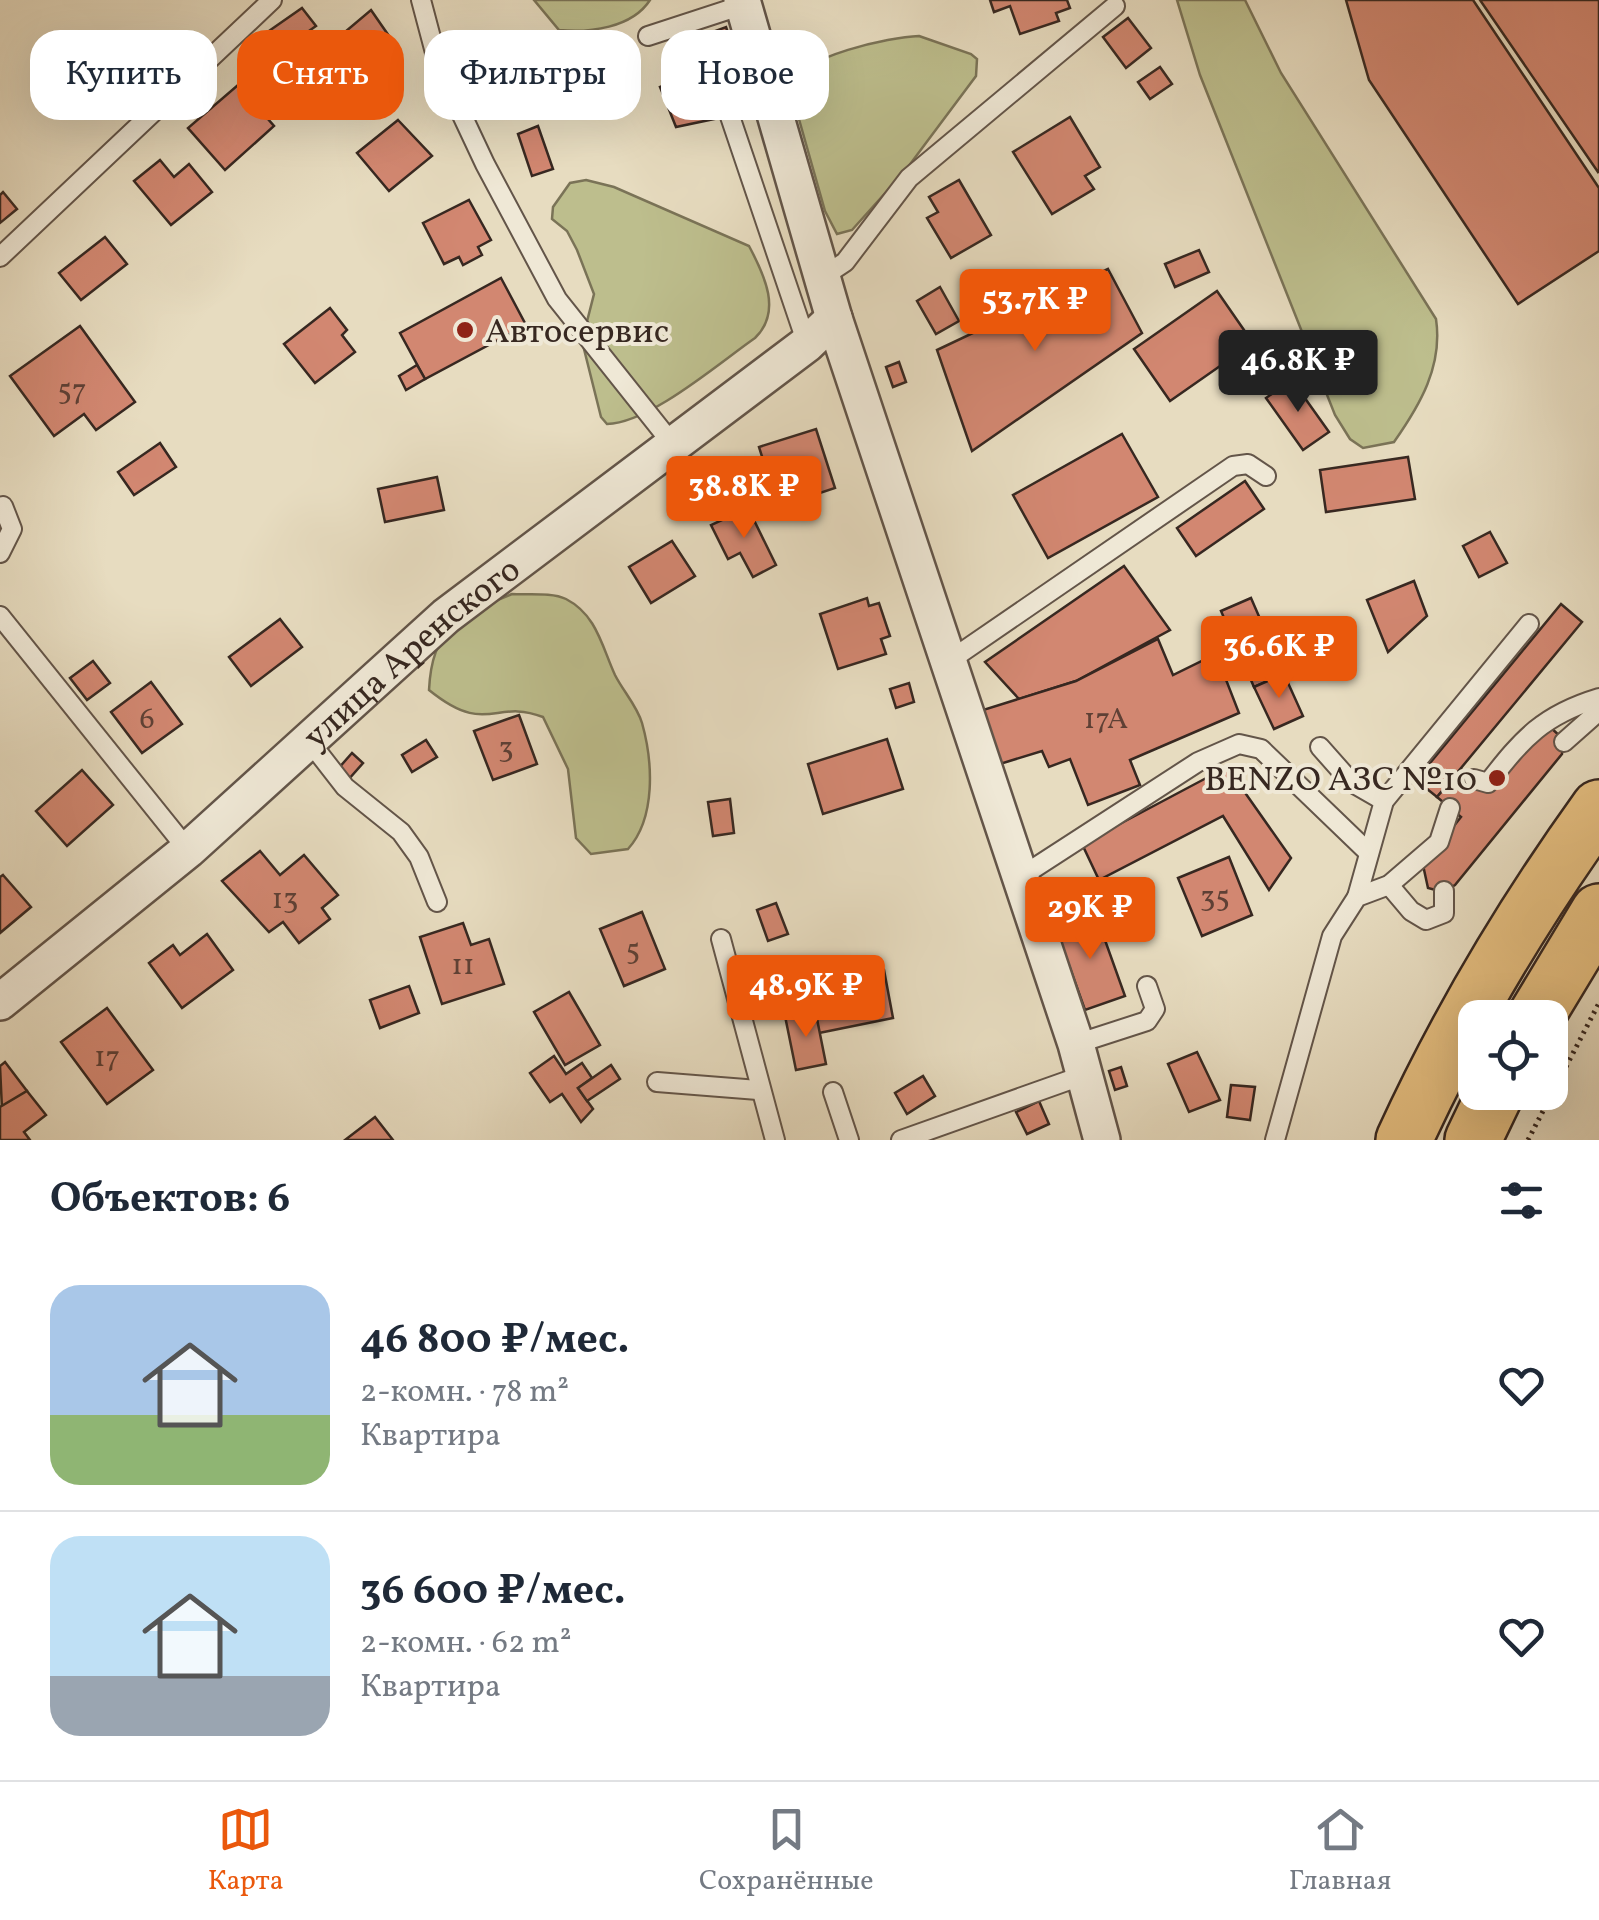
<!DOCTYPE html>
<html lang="ru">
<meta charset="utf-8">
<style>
:root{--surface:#fff;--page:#f6f6f7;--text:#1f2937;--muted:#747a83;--line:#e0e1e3;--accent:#ea580c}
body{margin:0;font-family:Vollkorn,serif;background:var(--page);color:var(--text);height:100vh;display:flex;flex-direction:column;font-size:38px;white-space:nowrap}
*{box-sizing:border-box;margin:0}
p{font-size:32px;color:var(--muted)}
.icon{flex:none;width:55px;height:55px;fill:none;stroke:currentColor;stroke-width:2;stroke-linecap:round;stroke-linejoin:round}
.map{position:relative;height:1140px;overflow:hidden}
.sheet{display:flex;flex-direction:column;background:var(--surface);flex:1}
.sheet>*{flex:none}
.guide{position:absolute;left:30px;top:30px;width:1000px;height:90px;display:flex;gap:20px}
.buttons{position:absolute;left:1458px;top:1000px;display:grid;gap:20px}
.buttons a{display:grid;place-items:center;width:110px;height:110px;border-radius:20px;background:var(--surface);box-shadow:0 10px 40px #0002;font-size:50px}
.price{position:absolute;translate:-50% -85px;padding:0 22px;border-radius:10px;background:var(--accent);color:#fff;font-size:32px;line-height:65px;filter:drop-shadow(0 2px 5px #0008)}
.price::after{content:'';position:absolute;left:50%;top:60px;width:30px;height:22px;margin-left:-15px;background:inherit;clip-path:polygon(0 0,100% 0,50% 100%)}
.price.on{background:#222;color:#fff}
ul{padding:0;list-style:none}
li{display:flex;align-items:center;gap:30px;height:250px;padding:0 50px}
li+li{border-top:2px solid var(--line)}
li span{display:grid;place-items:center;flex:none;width:280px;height:200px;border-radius:30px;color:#555}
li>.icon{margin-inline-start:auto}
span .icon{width:120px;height:120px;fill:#fffc;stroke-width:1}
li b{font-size:42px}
h2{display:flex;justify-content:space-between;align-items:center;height:120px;padding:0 50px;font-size:42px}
.chip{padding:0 35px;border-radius:30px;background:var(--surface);box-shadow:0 10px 40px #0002;font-size:35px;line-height:90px}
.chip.on{background:var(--accent);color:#fff}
.menu{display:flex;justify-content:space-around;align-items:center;height:140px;border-top:2px solid var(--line);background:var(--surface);font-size:28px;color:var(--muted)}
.menu a{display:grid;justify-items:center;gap:5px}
.menu .on{color:var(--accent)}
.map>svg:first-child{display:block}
</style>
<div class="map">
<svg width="1599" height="1140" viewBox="0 0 1599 1140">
<rect width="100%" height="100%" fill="#e7dcc0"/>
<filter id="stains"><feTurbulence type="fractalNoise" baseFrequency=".002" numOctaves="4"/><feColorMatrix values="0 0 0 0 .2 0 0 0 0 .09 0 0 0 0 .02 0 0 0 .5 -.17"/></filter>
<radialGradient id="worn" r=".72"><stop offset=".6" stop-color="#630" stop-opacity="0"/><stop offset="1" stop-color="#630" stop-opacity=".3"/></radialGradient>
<g fill="#bdbe8d" stroke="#7a7357" stroke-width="2.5">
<path d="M 534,0 L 650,0 C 632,28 589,33 559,30 Z"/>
<path d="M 1177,0 L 1245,0 L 1281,73 L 1436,319 C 1443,366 1420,405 1394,442 L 1363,448 L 1350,439 L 1335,415 L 1200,75 Z"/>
<path d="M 919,36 L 971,54 L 977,59 L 976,76 L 905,171 L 852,230 L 837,234 L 825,211 L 789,84 C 804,56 888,37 919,36 Z"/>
<path d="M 586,180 L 614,187 L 749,246 C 765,276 782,312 755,338 C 719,363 650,423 607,424 L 601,417 L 582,341 L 594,294 L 577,250 L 567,231 L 552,219 L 553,207 L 570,183 Z"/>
<path d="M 512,594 C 528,595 552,592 566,599 C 597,615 602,647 615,675 C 623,691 637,706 642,723 C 653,762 656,818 628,849 L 591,854 L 576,838 L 568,769 L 543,717 C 494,698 487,737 429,690 C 432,629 458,616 512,594 Z"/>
</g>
<g fill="#d28771" stroke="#372821" stroke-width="2.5">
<path d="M 990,0 L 1067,0 L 1070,8 L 1056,13 L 1059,21 L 1020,34 L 1010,6 L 994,12 Z"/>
<path d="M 1346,0 L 1473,0 L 1599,188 L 1599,251 L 1518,304 L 1369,80 Z"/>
<path d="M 1480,0 L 1599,0 L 1599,171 L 1598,172 Z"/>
<path d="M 302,8 L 316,26 L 279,52 L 266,33 Z"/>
<path d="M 371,10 L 398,49 L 383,59 L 390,70 L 357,93 L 326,48 Z"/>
<path d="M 1128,18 L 1151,48 L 1126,68 L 1103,37 Z"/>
<path d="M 726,27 L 734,51 L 707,60 L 699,37 Z"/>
<path d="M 602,35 L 629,90 L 576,117 L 549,62 Z"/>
<path d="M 270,53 L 299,96 L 279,110 L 249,67 Z"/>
<path d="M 511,55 L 526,97 L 506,104 L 491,62 Z"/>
<path d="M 1160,67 L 1172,84 L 1150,99 L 1138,82 Z"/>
<path d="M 695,73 L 714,119 L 676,127 L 660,87 Z"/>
<path d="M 238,85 L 274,126 L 225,170 L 188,128 Z"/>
<path d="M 1070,117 L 1100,167 L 1085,176 L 1094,189 L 1052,214 L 1013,152 Z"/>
<path d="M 398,120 L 432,156 L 389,191 L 357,153 Z"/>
<path d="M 538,126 L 553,169 L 532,176 L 518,134 Z"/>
<path d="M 160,160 L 174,177 L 189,164 L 212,192 L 171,225 L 134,181 Z"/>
<path d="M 959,180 L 991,235 L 951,258 L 927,218 L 938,212 L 929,197 Z"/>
<path d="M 3,192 L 17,209 L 0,223 L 0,195 Z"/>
<path d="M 469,200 L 491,240 L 478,247 L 482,255 L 463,265 L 459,257 L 444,264 L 423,223 Z"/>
<path d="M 105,237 L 127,264 L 81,300 L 59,273 Z"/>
<path d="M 1199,250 L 1209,272 L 1175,287 L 1165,264 Z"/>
<path d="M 1108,269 L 1142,333 L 972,451 L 937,350 Z"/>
<path d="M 501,278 L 526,325 L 425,379 L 400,333 Z"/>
<path d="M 940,287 L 959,321 L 936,334 L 917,301 Z"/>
<path d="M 1217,291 L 1253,343 L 1170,401 L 1134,349 Z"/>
<path d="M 330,308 L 347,330 L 342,335 L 355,352 L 315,383 L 284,344 Z"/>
<path d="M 80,326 L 135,402 L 96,430 L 84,414 L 54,436 L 10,376 Z"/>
<path d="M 899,362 L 906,382 L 893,387 L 886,367 Z"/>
<path d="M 417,365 L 425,379 L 406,390 L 399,376 Z"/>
<path d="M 1292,380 L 1329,432 L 1303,450 L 1266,398 Z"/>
<path d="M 816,429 L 835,488 L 778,507 L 759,447 Z"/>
<path d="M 1122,434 L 1158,497 L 1048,558 L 1013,495 Z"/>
<path d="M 160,443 L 176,467 L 134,495 L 118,472 Z"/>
<path d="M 1408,457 L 1415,499 L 1326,512 L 1320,470 Z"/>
<path d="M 437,477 L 444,510 L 385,522 L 378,489 Z"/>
<path d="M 1245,481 L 1264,509 L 1196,556 L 1177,528 Z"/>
<path d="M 748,508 L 776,565 L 753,577 L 740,553 L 728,559 L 711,525 Z"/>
<path d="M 1490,532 L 1507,563 L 1479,577 L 1463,546 Z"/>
<path d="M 672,541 L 695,576 L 651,603 L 629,567 Z"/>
<path d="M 1124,566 L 1170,630 L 1076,681 L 1019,699 L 985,662 Z"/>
<path d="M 1414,581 L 1427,616 L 1388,652 L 1367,600 Z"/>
<path d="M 867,598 L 869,606 L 879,603 L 890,636 L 881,639 L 886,654 L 838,669 L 820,614 Z"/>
<path d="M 1251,598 L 1284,674 L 1254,687 L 1221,611 Z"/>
<path d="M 1561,604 L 1582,622 L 1437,797 L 1416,780 Z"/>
<path d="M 280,619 L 302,647 L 251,686 L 229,657 Z"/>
<path d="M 1158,639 L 1173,675 L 1216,654 L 1239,713 L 1130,760 L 1140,785 L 1088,805 L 1070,759 L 1049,767 L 1042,751 L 1000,764 L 983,710 L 1076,681 Z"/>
<path d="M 93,661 L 110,683 L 87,700 L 70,678 Z"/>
<path d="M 1284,674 L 1303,716 L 1274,729 L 1254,687 Z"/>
<path d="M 151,682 L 182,724 L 142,753 L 111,712 Z"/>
<path d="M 909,683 L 914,702 L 896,708 L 890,689 Z"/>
<path d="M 519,715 L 537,764 L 493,780 L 474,731 Z"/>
<path d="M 1548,725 L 1563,739 L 1562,754 L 1455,885 L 1443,892 L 1428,888 L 1423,865 L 1461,817 L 1437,797 L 1461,769 L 1483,786 Z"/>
<path d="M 887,739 L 903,789 L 823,814 L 808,764 Z"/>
<path d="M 426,740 L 437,757 L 412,772 L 402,755 Z"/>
<path d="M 352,753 L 363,763 L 348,780 L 337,770 Z"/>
<path d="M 1227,767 L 1291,858 L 1269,890 L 1223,816 L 1099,880 L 1082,844 Z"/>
<path d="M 82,770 L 113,805 L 67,846 L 36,811 Z"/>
<path d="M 730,799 L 734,833 L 713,836 L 708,802 Z"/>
<path d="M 260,851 L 280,875 L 304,855 L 338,895 L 322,908 L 330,919 L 299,943 L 283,922 L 269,932 L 222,881 Z"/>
<path d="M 1229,857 L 1252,915 L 1202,936 L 1178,878 Z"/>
<path d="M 3,875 L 31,907 L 0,933 L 0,877 Z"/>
<path d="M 1104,883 L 1110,899 L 1086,907 L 1081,892 Z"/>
<path d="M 776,903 L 788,934 L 768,941 L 757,910 Z"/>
<path d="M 642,912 L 665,969 L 624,986 L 600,929 Z"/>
<path d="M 1096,915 L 1125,996 L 1085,1010 L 1056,929 Z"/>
<path d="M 463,923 L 471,945 L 489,939 L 504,984 L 442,1004 L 420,937 Z"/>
<path d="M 207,934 L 233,970 L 182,1008 L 149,963 L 173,945 L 180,955 Z"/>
<path d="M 822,957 L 826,981 L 884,970 L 893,1018 L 819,1033 L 815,1009 L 781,1016 L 771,967 Z"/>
<path d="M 409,986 L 419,1013 L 380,1028 L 370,1000 Z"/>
<path d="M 569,992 L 600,1045 L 565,1065 L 534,1012 Z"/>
<path d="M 107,1008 L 153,1070 L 107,1104 L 61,1042 Z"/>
<path d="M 815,1009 L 826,1064 L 796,1070 L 785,1016 Z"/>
<path d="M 1197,1052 L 1220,1100 L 1189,1112 L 1168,1064 Z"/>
<path d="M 554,1056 L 566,1074 L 582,1063 L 592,1078 L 578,1088 L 593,1109 L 581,1122 L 562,1094 L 550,1102 L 530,1073 Z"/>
<path d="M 5,1062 L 27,1091 L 2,1109 L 0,1066 Z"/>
<path d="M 611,1065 L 620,1079 L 587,1101 L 578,1088 Z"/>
<path d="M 1121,1067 L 1127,1086 L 1115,1090 L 1109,1071 Z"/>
<path d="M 923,1076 L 935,1096 L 907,1114 L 895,1093 Z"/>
<path d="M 1231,1085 L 1255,1087 L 1250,1120 L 1227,1117 Z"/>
<path d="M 27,1091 L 46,1115 L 24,1132 L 30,1140 L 0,1140 L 0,1107 Z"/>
<path d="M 1039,1101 L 1049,1124 L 1027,1134 L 1016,1112 Z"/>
<path d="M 375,1117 L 393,1140 L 345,1140 Z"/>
</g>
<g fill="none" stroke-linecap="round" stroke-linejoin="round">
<g stroke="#635549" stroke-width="22">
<g id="service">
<path d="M 421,0 L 438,64 L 485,164 L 557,299 L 674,446"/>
<path d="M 648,36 L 743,5"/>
<path d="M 717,78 L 807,344"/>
<path d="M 0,257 L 272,0"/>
<path d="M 821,278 L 845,262 L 909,178 L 1115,6"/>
<path d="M 0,553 L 12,529 L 3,506"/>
<path d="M 0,616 L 188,850"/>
<path d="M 949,661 L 1233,466 L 1248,464 L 1266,476"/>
<path d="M 310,742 L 345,787 L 401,832 L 419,857 L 437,902"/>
<path d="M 1564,742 L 1599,711"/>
<path d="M 1320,747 L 1351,782 L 1384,801"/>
<path d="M 1474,779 L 1488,783 C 1523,738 1543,715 1599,698"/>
<path d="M 1019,878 L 1198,762 L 1239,744 L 1261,749 L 1369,853"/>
<path d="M 1389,885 L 1411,911 L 1426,920 L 1444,913 L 1444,891"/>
<path d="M 1357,897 L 1384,801 L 1529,624"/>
<path d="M 721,939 L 775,1140"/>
<path d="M 1076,1044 L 1147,1021 L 1155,1009 L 1147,986"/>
<path d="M 657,1082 L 758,1090"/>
<path d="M 833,1092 L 849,1140"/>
<path d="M 901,1140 L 1084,1075"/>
<path d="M 1275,1140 L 1332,936 L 1357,897 L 1389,885 L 1439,842 L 1450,808"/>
</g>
</g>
<g stroke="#635549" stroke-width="40">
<g id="minor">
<path d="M 742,0 L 834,318 L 1076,1044 L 1102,1140"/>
<path id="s1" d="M 0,1002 L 188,850 L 446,616 L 807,344 L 834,318"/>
</g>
</g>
<g stroke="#372821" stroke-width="60">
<g id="trunk">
<path d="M 1535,1018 L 1599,912"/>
<path d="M 1404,1140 C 1459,1020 1522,915 1599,808"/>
<path d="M 1473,1140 L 1496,1092"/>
</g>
</g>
<path stroke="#372821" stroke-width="5" stroke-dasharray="2.5 5" stroke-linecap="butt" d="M 1528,1140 L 1599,1003"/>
<use href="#service" stroke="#efe8d6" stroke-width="18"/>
<use href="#minor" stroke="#efe8d6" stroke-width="35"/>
<use href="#trunk" stroke="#e4be80" stroke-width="55"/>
</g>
<g fill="#8f2418" stroke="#efe8d6" stroke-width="4">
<circle cx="465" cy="330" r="10"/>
<circle cx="1497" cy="778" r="10"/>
</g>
<g text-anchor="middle" stroke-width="8" stroke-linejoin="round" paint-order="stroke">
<g font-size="30" fill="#5e4035">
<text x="72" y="399">57</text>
<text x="147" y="728">6</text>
<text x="1106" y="728">17А</text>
<text x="506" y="757">3</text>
<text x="1215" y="906">35</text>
<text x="285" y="908">13</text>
<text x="633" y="959">5</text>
<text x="463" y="974">11</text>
<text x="107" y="1066">17</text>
</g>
<g font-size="35" fill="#372821" stroke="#efe8d6" text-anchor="start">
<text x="485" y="342">Автосервис</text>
<text x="1477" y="790" text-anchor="end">BENZO АЗС №10</text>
</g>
<g font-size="35" fill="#372821" stroke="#efe8d6">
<text dy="12" stroke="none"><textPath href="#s1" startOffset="540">улица Аренского</textPath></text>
</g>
</g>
<rect width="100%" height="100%" filter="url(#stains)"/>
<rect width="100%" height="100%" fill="url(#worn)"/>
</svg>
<div class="buttons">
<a><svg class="icon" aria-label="locate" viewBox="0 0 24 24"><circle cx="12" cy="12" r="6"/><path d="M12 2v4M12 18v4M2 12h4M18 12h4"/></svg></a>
</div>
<b class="price" style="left:1035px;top:354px">53.7K ₽</b>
<b class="price on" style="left:1298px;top:415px">46.8K ₽</b>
<b class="price" style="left:744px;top:541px">38.8K ₽</b>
<b class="price" style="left:1279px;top:701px">36.6K ₽</b>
<b class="price" style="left:1090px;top:962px">29K ₽</b>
<b class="price" style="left:806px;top:1040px">48.9K ₽</b>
<div class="guide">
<a class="chip">Купить</a>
<a class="chip on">Снять</a>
<a class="chip">Фильтры</a>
<a class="chip">Новое</a>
</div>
</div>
<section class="sheet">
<h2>Объектов: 6<svg class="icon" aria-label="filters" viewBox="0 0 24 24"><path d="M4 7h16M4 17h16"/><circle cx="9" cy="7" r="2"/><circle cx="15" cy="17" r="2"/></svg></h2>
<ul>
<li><span style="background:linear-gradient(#a9c7e8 65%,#8fb573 0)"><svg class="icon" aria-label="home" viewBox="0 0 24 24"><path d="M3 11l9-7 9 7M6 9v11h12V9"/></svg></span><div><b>46 800 ₽/мес.</b><p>2-комн. · 78 m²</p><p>Квартира</p></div><svg class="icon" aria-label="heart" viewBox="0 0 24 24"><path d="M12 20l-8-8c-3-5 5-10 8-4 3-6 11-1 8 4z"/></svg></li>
<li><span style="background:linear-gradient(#bfe0f5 70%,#9aa5b1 0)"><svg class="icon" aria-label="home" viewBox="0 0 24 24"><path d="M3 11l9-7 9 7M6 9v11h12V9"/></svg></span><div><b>36 600 ₽/мес.</b><p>2-комн. · 62 m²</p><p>Квартира</p></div><svg class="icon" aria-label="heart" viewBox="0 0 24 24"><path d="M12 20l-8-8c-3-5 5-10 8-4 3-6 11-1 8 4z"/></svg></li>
</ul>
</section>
<nav class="menu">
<a class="on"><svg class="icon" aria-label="map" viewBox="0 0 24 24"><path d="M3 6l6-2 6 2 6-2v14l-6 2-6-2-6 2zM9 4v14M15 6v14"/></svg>Карта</a>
<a><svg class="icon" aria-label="saved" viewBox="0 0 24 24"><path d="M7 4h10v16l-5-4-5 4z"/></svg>Сохранённые</a>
<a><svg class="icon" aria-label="home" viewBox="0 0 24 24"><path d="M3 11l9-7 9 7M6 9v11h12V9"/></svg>Главная</a>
</nav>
